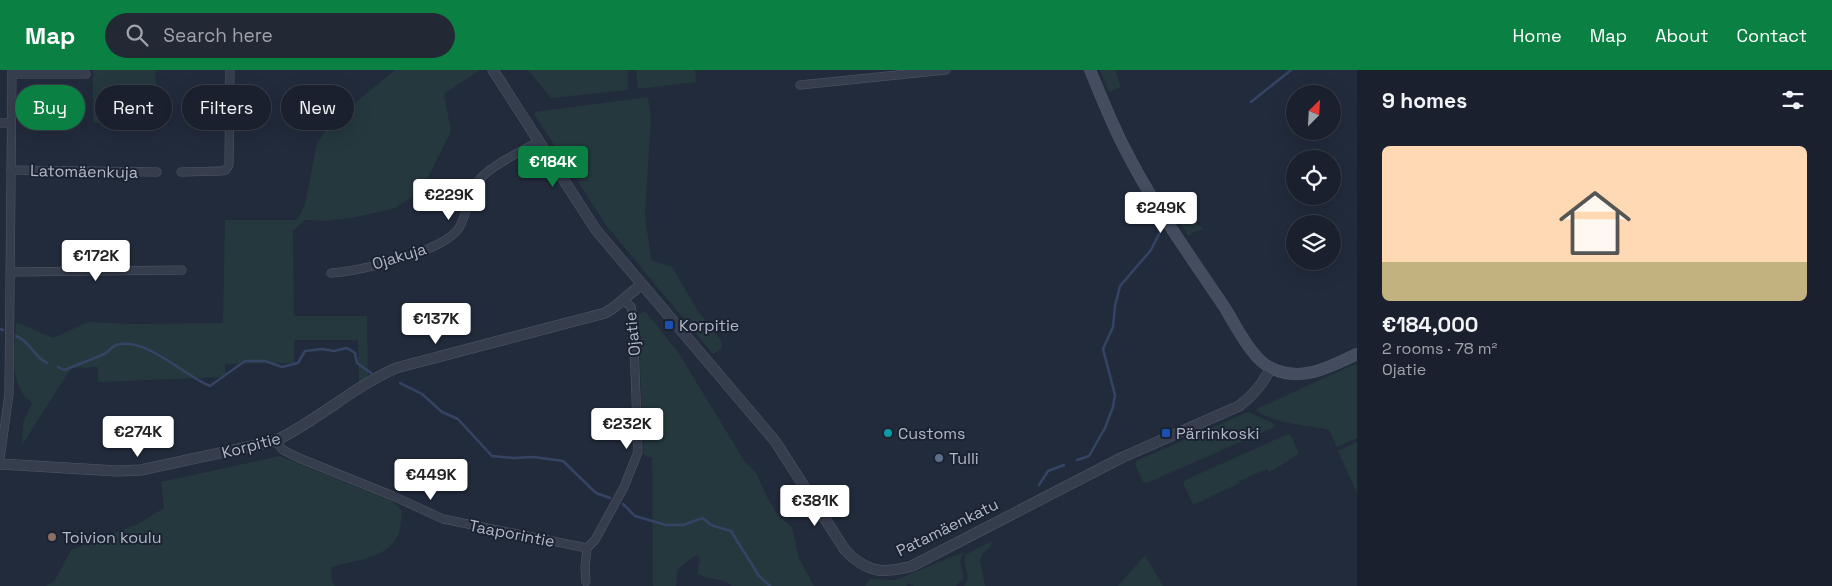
<!DOCTYPE html>
<meta charset="utf-8">
<style>
:root{--surface:#1a202d;--page:#232835;--text:#f1f3f6;--muted:#9fa3aa;--line:#383e49;--accent:#0b8043}
body{margin:0;font-family:"Space Grotesk",sans-serif;background:var(--page);color:var(--text);height:100vh;display:flex;flex-direction:column;font-size:19px;white-space:nowrap}
*{box-sizing:border-box;margin:0}
p{font-size:16px;color:var(--muted)}
.icon{flex:none;width:28px;height:28px;fill:none;stroke:currentColor;stroke-width:2;stroke-linecap:round;stroke-linejoin:round}
.map{position:relative;flex:1;overflow:hidden}
.panel{display:flex;flex-direction:column;background:var(--surface);width:475px}
.panel>*{flex:none}
.top-card{position:absolute;left:15px;top:15px;width:475px;height:45px;display:flex;gap:10px}
.needle{width:32px;rotate:24deg}
.controls{position:absolute;left:1286px;top:15px;display:grid;gap:10px}
.controls a{display:grid;place-items:center;width:55px;height:55px;border-radius:50%;background:var(--surface);box-shadow:0 5px 20px #0002,0 0 0 1px var(--line);font-size:25px}
.price{position:absolute;translate:-50% -42px;padding:0 11px;border-radius:5px;background:#fff;color:#222;font-size:16px;line-height:32px;filter:drop-shadow(0 1px 2px #0008)}
.price::after{content:'';position:absolute;left:50%;top:30px;width:15px;height:11px;margin-left:-8px;background:inherit;clip-path:polygon(0 0,100% 0,50% 100%)}
.price.selected{background:var(--accent);color:#fff}
ul{padding:0;list-style:none}
li{display:grid;align-content:center;gap:10px;height:265px;padding:0 25px}
li span{display:grid;place-items:center;height:155px;border-radius:8px;color:#555}
li>.icon{margin-inline-start:auto}
span .icon{width:90px;height:90px;fill:#fffc;stroke-width:1}
li b{font-size:21px}
h2{display:flex;justify-content:space-between;align-items:center;height:60px;padding:0 25px;font-size:21px}
.pill{padding:0 18px;border-radius:22px;background:var(--surface);box-shadow:0 5px 20px #0002,0 0 0 1px var(--line);font-size:18px;line-height:45px}
.pill.selected{background:var(--accent);color:#fff}
header{display:flex;align-items:center;gap:30px;box-sizing:border-box;height:70px;padding:0 25px;background:var(--accent);color:#fff}
header strong{font-size:24px}
nav{display:flex;gap:28px;margin-inline-start:auto;font-size:18px}
.search{width:350px;height:45px;background:var(--page);display:flex;align-items:center;gap:12px;box-sizing:border-box;padding:0 18px;border-radius:28px;color:var(--muted);font-size:19px}
main{display:flex;flex:1;min-height:0}
.map>svg:first-child{display:block}
</style>
<header>
<strong>Map</strong>
<div class="search"><svg class="icon" aria-label="search" viewBox="0 0 24 24"><circle cx="10" cy="10" r="6"/><path d="M15 15l6 6"/></svg>Search here</div>
<nav><a>Home</a><a>Map</a><a>About</a><a>Contact</a></nav>
</header>
<main>
<div class="map">
<svg width="1357" height="516" viewBox="0 0 1357 516">
<rect width="100%" height="100%" fill="#222b3c"/>
<g fill="#24383d">
<path d="M 93,0 L 156,0 L 155,54 L 93,53 Z"/>
<path d="M 395,0 L 480,0 L 444,24 L 451,61 L 422,120 L 395,138 L 356,147 L 327,151 L 305,150 L 293,161 L 294,246 L 367,246 L 368,307 L 359,312 L 358,270 L 294,270 L 294,293 L 225,294 L 225,307 L 98,312 L 98,297 L 71,298 L 22,375 L 23,353 L 32,333 C 7,314 15,280 16,252 L 53,268 L 88,252 L 132,254 L 223,253 L 225,150 L 297,150 L 305,135 L 317,73 L 332,52 Z"/>
<path d="M 528,0 L 628,0 L 628,20 L 551,28 Z"/>
<path d="M 636,0 L 695,0 L 696,12 L 638,19 Z"/>
<path d="M 1100,0 L 1115,0 L 1121,17 L 1109,22 Z"/>
<path d="M 648,27 L 651,50 L 645,145 L 651,190 L 672,197 L 698,241 L 722,272 L 721,279 L 713,284 L 606,155 L 534,44 L 535,42 Z"/>
<path d="M 1178,134 L 1180,137 L 1181,136 L 1188,149 L 1204,159 L 1193,162 L 1189,167 L 1171,139 Z"/>
<path d="M 645,241 L 678,282 L 745,392 L 757,404 L 768,429 L 777,444 L 792,457 L 799,488 L 814,516 L 732,516 C 724,508 709,510 698,504 L 698,498 L 700,489 L 696,485 L 677,500 L 676,516 L 653,516 L 652,388 L 644,385 L 638,252 L 638,245 Z"/>
<path d="M 1355,294 L 1357,295 L 1357,368 L 1337,377 L 1329,360 C 1311,356 1267,353 1256,339 Z"/>
<path d="M 1248,342 L 1275,354 L 1275,357 L 1147,413 L 1143,412 L 1135,394 L 1136,391 Z"/>
<path d="M 1288,364 L 1291,366 L 1299,383 L 1277,398 L 1269,402 L 1267,399 L 1239,411 L 1240,413 L 1193,435 L 1183,413 L 1185,410 Z"/>
<path d="M 1357,372 L 1357,423 L 1338,381 Z"/>
<path d="M 280,386 L 392,431 L 402,441 C 401,448 401,458 398,465 C 387,489 355,490 332,497 L 331,507 L 335,516 L 46,516 L 54,512 L 71,480 L 138,454 L 164,438 L 161,412 Z"/>
<path d="M 992,471 L 991,477 L 983,483 L 980,489 L 985,516 L 964,516 C 973,507 962,496 965,485 Z"/>
<path d="M 964,482 C 958,490 962,500 964,508 L 956,516 L 914,516 L 907,513 L 906,514 L 909,516 L 865,516 L 870,509 L 895,510 Z"/>
<path d="M 1145,485 L 1163,516 L 1118,516 Z"/>
</g>
<g fill="none" stroke-linecap="round" stroke-linejoin="round">
<g stroke="#354464" stroke-width="2.5">
<path d="M 1251,32 L 1291,0"/>
<path d="M 0,259 L 3,260"/>
<path d="M 16,266 C 30,271 34,287 47,293"/>
<path d="M 58,297 L 64,300 C 77,295 91,290 104,284 C 109,282 111,277 116,275 C 146,266 184,306 210,316 L 245,291 L 265,291 L 282,297 L 298,293 L 305,281 L 322,279 L 334,281 L 347,278 L 355,283 L 357,293 L 371,303"/>
<path d="M 400,313 L 422,324 L 442,342 L 458,349 L 492,386 L 513,388 L 534,387 L 563,391 L 596,423 L 610,428"/>
<path d="M 1077,390 L 1089,386 L 1105,358 L 1113,337 L 1115,325 L 1103,279 L 1113,257 L 1115,236 L 1120,216 L 1151,180 L 1160,162"/>
<path d="M 1039,415 L 1048,401 L 1064,395"/>
<path d="M 623,434 L 635,446 L 666,455 L 683,455 L 703,448 L 711,455 L 731,461 L 759,506 L 770,516"/>
</g>
<g stroke="#515867" stroke-width="9">
<g id="minor">
<path d="M 12,4 L 86,4"/>
<path d="M 800,15 L 946,0"/>
<path d="M 0,53 L 11,53"/>
<path d="M 11,100 L 157,102"/>
<path d="M 181,102 L 222,101 L 226,100 L 229,95 L 230,0"/>
<path d="M 11,202 L 182,200"/>
<path d="M 331,203 C 358,202 443,182 459,158 C 468,143 468,122 480,109 C 492,95 522,81 538,72"/>
<path d="M 275,371 L 283,380 L 299,388 L 393,426 L 443,449 L 587,478"/>
<path d="M 0,389 L 9,324 L 12,0"/>
<path d="M 586,512 L 585,497 L 587,478 L 595,470 L 624,417 L 638,382 L 633,246 L 631,237 L 624,230"/>
</g>
</g>
<g stroke="#515867" stroke-width="11">
<g id="tertiary">
<path d="M 493,0 L 596,160 L 775,371 L 845,480 C 867,503 882,504 912,496 L 1121,388 L 1239,336 C 1254,325 1262,314 1271,298"/>
<path d="M 0,394 L 117,401 L 141,400 L 275,371 C 317,351 353,317 396,298 L 605,243 L 613,238 L 642,214"/>
</g>
</g>
<g stroke="#515867" stroke-width="12">
<path id="secondary" d="M 1090,0 C 1101,26 1111,52 1124,77 C 1152,133 1190,186 1225,238 C 1236,256 1252,289 1271,298 C 1302,313 1329,297 1357,284"/>
</g>
<use href="#minor" stroke="#363d4d" stroke-width="8"/>
<use href="#tertiary" stroke="#363d4d" stroke-width="10"/>
<use href="#secondary" stroke="#444c60" stroke-width="11"/>
</g>
<g fill="#1a4fb4" stroke="#1b2231" stroke-width="2">
<rect x="664" y="250" width="10" height="10" rx="2.5"/>
<rect x="1161" y="358" width="10" height="10" rx="2.5"/>
</g>
<circle fill="#0f9aa8" stroke="#1b2231" stroke-width="2" cx="888" cy="363" r="5"/>
<circle fill="#5c6f8a" stroke="#1b2231" stroke-width="2" cx="939" cy="388" r="5"/>
<circle fill="#8d6e63" stroke="#1b2231" stroke-width="2" cx="52" cy="467" r="5"/>
<g text-anchor="middle" stroke-width="4" stroke-linejoin="round" paint-order="stroke">
<g font-size="16" fill="#b1b8c8" stroke="#1b2231">
<text transform="translate(84 101) rotate(1)" y="6">Latomäenkuja</text>
<text transform="translate(399 186) rotate(-17)" y="6">Ojakuja</text>
<text transform="translate(632 264) rotate(-96)" y="6">Ojatie</text>
<text transform="translate(251 375) rotate(-15)" y="6">Korpitie</text>
<text transform="translate(947 457) rotate(-26)" y="6">Patamäenkatu</text>
<text transform="translate(512 463) rotate(11)" y="6">Taaporintie</text>
</g>
<g font-size="16" fill="#b1b8c8" stroke="#1b2231" text-anchor="start">
<text x="679" y="261">Korpitie</text>
<text x="898" y="369">Customs</text>
<text x="1176" y="369">Pärrinkoski</text>
<text x="949" y="394">Tulli</text>
<text x="62" y="473">Toivion koulu</text>
</g>
</g>
</svg>
<div class="controls">
<a><svg class="needle" viewBox="-14 -14 28 28"><path d="M0-13l5 13h-10z" fill="#e53935"/><path d="M0 13l5-13h-10z" fill="#9fa3aa"/></svg></a>
<a><svg class="icon" aria-label="locate" viewBox="0 0 24 24"><circle cx="12" cy="12" r="6"/><path d="M12 2v4M12 18v4M2 12h4M18 12h4"/></svg></a>
<a><svg class="icon" aria-label="layers" viewBox="0 0 24 24"><path d="M12 4l9 5-9 5-9-5zM3 14l9 5 9-5"/></svg></a>
</div>
<b class="price selected" style="left:553px;top:118px">€184K</b>
<b class="price" style="left:449px;top:151px">€229K</b>
<b class="price" style="left:1161px;top:164px">€249K</b>
<b class="price" style="left:96px;top:212px">€172K</b>
<b class="price" style="left:436px;top:275px">€137K</b>
<b class="price" style="left:627px;top:380px">€232K</b>
<b class="price" style="left:138px;top:388px">€274K</b>
<b class="price" style="left:431px;top:431px">€449K</b>
<b class="price" style="left:815px;top:457px">€381K</b>
<div class="top-card">
<a class="pill selected">Buy</a>
<a class="pill">Rent</a>
<a class="pill">Filters</a>
<a class="pill">New</a>
</div>
</div>
<section class="panel">
<h2>9 homes<svg class="icon" aria-label="filters" viewBox="0 0 24 24"><path d="M4 7h16M4 17h16"/><circle cx="9" cy="7" r="2"/><circle cx="15" cy="17" r="2"/></svg></h2>
<ul>
<li><span style="background:linear-gradient(#ffd9b3 75%,#c2b280 0)"><svg class="icon" aria-label="home" viewBox="0 0 24 24"><path d="M3 11l9-7 9 7M6 9v11h12V9"/></svg></span><div><b>€184,000</b><p>2 rooms · 78 m²</p><p>Ojatie</p></div></li>
</ul>
</section>
</main>
